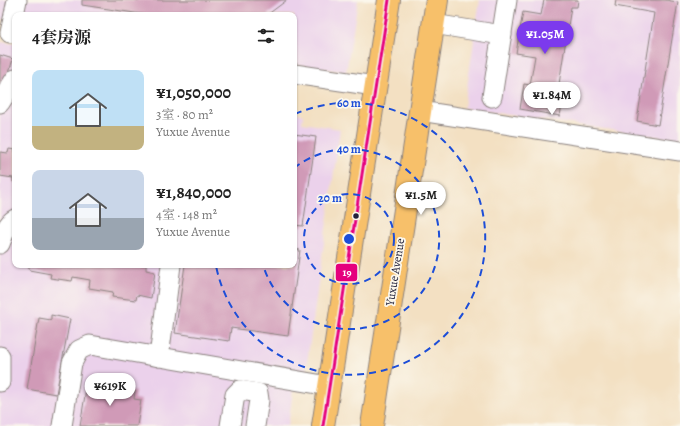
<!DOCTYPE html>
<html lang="zh">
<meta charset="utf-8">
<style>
:root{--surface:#fff;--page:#f2f2f2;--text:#222;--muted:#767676;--accent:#7c3aed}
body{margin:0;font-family:Alegreya,"Noto Serif SC",serif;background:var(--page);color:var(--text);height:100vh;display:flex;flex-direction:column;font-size:15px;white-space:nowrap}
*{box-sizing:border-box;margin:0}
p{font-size:13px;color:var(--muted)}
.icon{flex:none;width:22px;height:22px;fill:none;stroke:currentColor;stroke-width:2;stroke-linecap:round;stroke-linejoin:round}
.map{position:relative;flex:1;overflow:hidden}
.details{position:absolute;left:12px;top:12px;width:285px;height:256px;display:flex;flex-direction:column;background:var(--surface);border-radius:8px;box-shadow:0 1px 3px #0004}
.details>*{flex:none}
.price{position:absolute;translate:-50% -34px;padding:0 9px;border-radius:14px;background:#fff;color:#222;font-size:13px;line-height:26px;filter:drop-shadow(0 1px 2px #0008)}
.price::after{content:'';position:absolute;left:50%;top:24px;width:12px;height:9px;margin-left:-6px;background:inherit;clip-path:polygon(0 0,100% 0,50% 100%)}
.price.on{background:var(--accent);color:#fff}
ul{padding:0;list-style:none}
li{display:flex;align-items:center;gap:12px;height:100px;padding:0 20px}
li span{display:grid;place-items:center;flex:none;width:112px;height:80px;border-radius:8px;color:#555}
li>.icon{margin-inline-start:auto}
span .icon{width:48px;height:48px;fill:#fffc;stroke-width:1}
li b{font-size:17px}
h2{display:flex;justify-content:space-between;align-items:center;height:48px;padding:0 20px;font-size:17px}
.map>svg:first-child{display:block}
</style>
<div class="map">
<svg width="680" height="426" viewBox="0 0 680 426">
<rect width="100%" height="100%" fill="#fbf7ec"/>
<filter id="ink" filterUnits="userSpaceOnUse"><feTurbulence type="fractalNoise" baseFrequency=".025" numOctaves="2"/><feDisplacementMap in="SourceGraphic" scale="8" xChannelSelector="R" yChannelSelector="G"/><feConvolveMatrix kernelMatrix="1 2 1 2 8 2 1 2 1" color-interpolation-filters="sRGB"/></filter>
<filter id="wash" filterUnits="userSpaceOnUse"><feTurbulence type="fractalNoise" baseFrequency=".012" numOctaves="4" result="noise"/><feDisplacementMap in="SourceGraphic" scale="16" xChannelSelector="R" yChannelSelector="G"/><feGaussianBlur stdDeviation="0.9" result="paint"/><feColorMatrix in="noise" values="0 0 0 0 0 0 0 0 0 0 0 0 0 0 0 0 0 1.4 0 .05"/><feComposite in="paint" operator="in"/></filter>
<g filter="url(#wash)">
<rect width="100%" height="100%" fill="#f3e0c2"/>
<g fill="#ebd1eb">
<path d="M 0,0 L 358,0 L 346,72 L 294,64 L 294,15 L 15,15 L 15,21 L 0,19 Z"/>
<path d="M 480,0 L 680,0 L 680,140 L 464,108 Z"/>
<path d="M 0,42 L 15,44 L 15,69 L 8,83 L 0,96 Z"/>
<path d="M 15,88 L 15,265 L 294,265 L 294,114 L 303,115 L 302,123 L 340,129 L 303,391 L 293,390 L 288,426 L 0,426 L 0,112 Z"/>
</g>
<g id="blocks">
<g fill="#d09ab7">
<path d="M 82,0 L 287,0 L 267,15 L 148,15 L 82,5 Z"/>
<path d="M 544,0 L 578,0 L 577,7 L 571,7 L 557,97 L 563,98 L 560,116 L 520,109 L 524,84 L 530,85 L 535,56 L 516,53 L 523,12 L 541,15 Z"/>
<path d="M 616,0 L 665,0 L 678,2 L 658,125 L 637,121 L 654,13 L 615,6 Z"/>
<path d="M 0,55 L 13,59 L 6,82 L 0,81 Z"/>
<path d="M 294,134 L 316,137 L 303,226 L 294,225 Z"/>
<path d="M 9,149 L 15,150 L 15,182 L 13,182 L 13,178 L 0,176 L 0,152 L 8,153 Z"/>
<path d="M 294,249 L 300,250 L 288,336 L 231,328 L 229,341 L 175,333 L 185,265 L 294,265 Z"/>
<path d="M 29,265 L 146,265 L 146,270 L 155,272 L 151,298 L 137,295 L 136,300 L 112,297 L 113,292 L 89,288 L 90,280 L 73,277 L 72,281 L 50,278 L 51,274 L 29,270 Z"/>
<path d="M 51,315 L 70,319 L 56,394 L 27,389 L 39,318 L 51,320 Z"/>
<path d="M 87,383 L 135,391 L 134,399 L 141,400 L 137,426 L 80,426 Z"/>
</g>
</g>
</g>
<g filter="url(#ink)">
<use href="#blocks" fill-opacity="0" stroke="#8a817e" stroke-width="1"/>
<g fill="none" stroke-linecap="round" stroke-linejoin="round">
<g stroke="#8a817e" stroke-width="21">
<g id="minor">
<path d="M 433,24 L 502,35"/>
<path d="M 10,33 L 17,0"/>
<path d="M 294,74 L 375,86"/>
<path d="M 492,97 L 507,0"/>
<path d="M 0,103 L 15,79"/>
<path d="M 420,111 L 680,151"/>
<path d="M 0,244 C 3,236 7,223 15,219"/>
<path d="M 0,356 L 0,382"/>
<path d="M 159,357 L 171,265"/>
<path d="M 62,426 L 72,363 L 79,350 L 90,345 L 329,386"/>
<path d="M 230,426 L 235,395 L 240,390 L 258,393 L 259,400 L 255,426"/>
</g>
</g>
<g stroke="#8a817e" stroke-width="24">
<g id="major">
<path d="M 323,426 L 389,0"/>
<path d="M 372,426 L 437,0"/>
</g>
</g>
<use href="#minor" stroke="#fff" stroke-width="19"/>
<use href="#major" stroke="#f7c06b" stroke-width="22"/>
<g stroke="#fbf7ec" stroke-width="6">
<path id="bus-1" d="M 323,426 L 389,0"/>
</g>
<use href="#bus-1" stroke="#e5007d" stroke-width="3"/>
</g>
</g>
<g fill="none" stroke="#1d4ed8" stroke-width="2" stroke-dasharray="7 5">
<circle cx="349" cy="239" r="45"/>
<path d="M294 168A90 90 0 1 1 263 265"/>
<path d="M295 114A136 136 0 1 1 216 266"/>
</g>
<circle fill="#22223b" stroke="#fbf7ec" stroke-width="1.5" cx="356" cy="216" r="3.5"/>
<g text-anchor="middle" stroke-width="3.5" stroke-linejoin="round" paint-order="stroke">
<g font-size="12" fill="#22223b" stroke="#fbf7ec">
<text transform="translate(395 272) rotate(-81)" y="4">Yuxue Avenue</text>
</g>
</g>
<circle cx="349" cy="239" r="6" fill="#1d4ed8" stroke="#fbf7ec" stroke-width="2"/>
<g font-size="12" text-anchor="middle" font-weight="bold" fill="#1d4ed8" stroke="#fbf7ec" stroke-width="3.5" stroke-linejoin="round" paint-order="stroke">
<text x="349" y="107">60 m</text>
<text x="349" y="153">40 m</text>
<text x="330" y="202">20 m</text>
</g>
<rect stroke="#fbf7ec" stroke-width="1.5" x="335" y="263" width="23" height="19" rx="4" fill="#e5007d"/>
<g font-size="11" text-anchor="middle" font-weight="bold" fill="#fff">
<text x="347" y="276">19</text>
</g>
</svg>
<b class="price on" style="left:545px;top:55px">¥1.05M</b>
<b class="price" style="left:552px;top:116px">¥1.84M</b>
<b class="price" style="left:421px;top:216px">¥1.5M</b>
<b class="price" style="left:110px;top:407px">¥619K</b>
<section class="details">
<h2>4套房源<svg class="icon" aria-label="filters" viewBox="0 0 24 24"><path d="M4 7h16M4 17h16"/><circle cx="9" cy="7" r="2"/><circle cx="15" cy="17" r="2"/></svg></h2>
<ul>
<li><span style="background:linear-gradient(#bfe0f5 70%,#c2b280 0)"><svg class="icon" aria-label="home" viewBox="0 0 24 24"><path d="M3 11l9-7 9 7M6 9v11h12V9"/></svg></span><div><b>¥1,050,000</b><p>3室 · 80 m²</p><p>Yuxue Avenue</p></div></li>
<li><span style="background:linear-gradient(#c9d6e8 60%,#9aa5b1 0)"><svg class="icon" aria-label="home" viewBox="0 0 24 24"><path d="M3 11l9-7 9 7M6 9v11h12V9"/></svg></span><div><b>¥1,840,000</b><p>4室 · 148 m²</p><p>Yuxue Avenue</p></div></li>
</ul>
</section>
</div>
